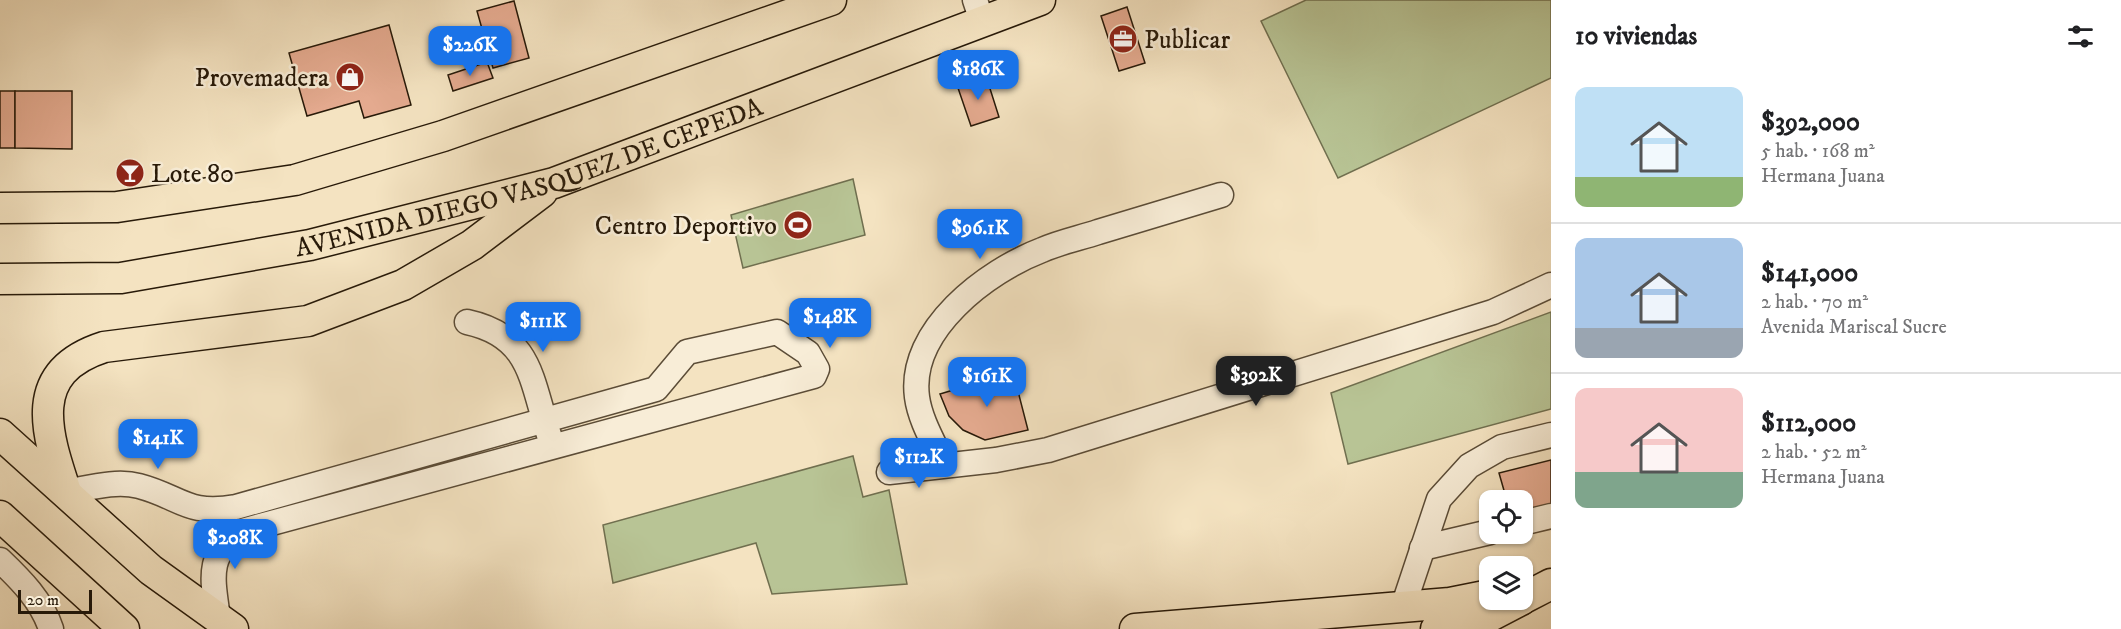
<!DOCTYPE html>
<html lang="es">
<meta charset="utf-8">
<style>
:root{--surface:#fff;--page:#f6f6f6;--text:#202124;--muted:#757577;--line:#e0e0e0;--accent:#1a73e8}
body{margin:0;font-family:"IM FELL DW Pica",serif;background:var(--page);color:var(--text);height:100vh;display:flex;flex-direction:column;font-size:22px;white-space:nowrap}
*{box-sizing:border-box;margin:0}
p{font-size:20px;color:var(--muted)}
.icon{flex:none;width:33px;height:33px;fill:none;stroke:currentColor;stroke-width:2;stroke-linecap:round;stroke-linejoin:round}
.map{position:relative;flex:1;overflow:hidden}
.side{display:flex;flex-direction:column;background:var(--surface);width:570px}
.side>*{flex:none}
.fabs{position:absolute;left:1479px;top:490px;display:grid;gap:12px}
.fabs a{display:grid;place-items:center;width:54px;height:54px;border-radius:12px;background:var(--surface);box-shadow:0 2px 4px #0004;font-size:30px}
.scale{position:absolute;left:18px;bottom:15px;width:74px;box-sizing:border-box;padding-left:6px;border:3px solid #281a09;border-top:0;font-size:16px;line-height:21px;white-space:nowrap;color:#281a09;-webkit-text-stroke:4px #f8edd7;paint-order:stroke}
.price{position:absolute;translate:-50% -51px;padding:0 14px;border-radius:12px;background:var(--accent);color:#fff;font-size:20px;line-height:39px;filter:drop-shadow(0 2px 3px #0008)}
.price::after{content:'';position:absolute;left:50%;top:36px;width:18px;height:14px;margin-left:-9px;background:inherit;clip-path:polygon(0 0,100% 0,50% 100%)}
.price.selected{background:#222;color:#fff}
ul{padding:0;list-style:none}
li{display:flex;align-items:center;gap:18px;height:150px;padding:0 24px}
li+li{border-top:2px solid var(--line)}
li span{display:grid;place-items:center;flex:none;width:168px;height:120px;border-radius:12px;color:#555}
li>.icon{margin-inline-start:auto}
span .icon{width:72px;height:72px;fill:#fffc;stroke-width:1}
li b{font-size:26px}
h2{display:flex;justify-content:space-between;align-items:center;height:72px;padding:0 24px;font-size:26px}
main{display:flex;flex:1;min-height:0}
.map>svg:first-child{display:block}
</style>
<main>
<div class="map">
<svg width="1551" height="629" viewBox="0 0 1551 629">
<rect width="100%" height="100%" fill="#f4e3c1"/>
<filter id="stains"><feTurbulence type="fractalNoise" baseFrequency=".00333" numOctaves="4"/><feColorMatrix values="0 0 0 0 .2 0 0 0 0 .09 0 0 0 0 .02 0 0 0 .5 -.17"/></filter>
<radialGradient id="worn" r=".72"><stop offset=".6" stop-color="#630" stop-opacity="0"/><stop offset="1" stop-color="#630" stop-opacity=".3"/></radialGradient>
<g fill="#b8c495" stroke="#706f4f" stroke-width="1.5">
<path d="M 1306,0 L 1551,0 L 1551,78 L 1338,178 L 1261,21 Z"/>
<path d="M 853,179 L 865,235 L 743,268 L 731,215 Z"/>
<path d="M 1551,312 L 1551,409 L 1348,464 L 1331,393 Z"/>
<path d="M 853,456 L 863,497 L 889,490 L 907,584 L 772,594 L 756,543 L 613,583 L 603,525 Z"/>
</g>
<g fill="#e4aa8f" stroke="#281a09" stroke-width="1.5">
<path d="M 514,1 L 529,58 L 493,68 L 477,11 Z"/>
<path d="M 1127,7 L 1145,63 L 1119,71 L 1101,16 Z"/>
<path d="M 389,25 L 411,105 L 364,118 L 359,101 L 307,116 L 289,53 Z"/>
<path d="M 487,62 L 493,78 L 453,91 L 448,75 Z"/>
<path d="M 986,76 L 999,117 L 971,126 L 957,85 Z"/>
<rect x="0" y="91" width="15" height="57"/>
<path d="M 15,91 L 72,91 L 72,149 L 15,148 Z"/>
<path d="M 1013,372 L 1028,430 L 985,440 L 963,430 L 949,416 L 940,394 Z"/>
<path d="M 1551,460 L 1551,509 L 1522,517 L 1522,501 L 1507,501 L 1499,473 Z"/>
</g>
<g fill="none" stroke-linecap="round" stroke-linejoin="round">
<g stroke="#5b4c37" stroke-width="27">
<g id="minor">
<path d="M 975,0 L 982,21"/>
<path d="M 467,322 C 532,336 531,381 549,435"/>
<path d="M 944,465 C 934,443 920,420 917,397 C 908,330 987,271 1042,250 C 1060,242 1080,238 1098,232 C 1139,220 1180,207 1221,195"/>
<path d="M 889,472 L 996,460 L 1048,450 L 1493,312 L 1551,285"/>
<path d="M 66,492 C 89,488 116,480 139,486 C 181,497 187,516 236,507 L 656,389 L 687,352 L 777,332 L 808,353 L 817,369 L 814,376 L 242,531 C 205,554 213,580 218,618"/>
<path d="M 1522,523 L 1551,516"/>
<path d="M 1422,548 L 1490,532"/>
<path d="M 0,560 C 21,580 42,601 51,629"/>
<path d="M 1403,607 L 1439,499 L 1469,466 L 1502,447 L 1551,435"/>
</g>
</g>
<g stroke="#281a09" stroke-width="33">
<g id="major">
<path d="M 0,208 L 117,207 L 295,180 L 443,136 L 831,0"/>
<path id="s1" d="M 0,279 L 121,278 L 310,245 L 554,183 L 1040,0"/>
<path d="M 0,434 L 151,570 L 233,629"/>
<path d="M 66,492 C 46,432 26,372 104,347 L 308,321 L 403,285 L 472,245 L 542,192"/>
<path d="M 0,516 L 124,629"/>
<path d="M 1522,599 L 1551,584"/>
<path d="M 1135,629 L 1450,603 L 1490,595"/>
<path d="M 1436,629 L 1475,624 L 1521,600"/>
</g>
</g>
<use href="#minor" stroke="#f8edd7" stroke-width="24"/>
<use href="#major" stroke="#f4e3c1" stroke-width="30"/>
</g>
<defs>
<g id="office-disc" transform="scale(1.5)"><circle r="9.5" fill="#8f2418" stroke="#f8edd7"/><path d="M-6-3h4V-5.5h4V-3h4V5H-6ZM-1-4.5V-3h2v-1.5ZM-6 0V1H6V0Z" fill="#fff"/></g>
<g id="shop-disc" transform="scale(1.5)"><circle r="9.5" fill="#8f2418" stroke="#f8edd7"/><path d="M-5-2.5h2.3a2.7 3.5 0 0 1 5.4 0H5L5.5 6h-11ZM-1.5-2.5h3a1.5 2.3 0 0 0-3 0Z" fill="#fff"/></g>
<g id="bar-disc" transform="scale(1.5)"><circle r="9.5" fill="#8f2418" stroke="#f8edd7"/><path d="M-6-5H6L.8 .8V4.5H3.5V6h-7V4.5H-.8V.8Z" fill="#fff"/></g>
<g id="stadium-disc" transform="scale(1.5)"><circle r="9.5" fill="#8f2418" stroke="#f8edd7"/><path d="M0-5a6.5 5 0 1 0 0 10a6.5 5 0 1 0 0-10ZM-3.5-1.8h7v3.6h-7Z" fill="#fff"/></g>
</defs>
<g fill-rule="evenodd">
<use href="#office-disc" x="1123" y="39"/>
<use href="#shop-disc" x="350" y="77"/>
<use href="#bar-disc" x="130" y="173"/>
<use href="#stadium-disc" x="798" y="225"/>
</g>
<g text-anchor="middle" stroke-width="5" stroke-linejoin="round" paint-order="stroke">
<g font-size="26" fill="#281a09" stroke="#f8edd7" text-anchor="start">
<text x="1144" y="48">Publicar</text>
<text x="329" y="86" text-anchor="end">Provemadera</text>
<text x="151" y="182">Lote 80</text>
<text x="777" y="234" text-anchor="end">Centro Deportivo</text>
</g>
<g font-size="26" fill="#281a09" stroke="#f8edd7">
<text dy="9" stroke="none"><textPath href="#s1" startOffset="542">AVENIDA DIEGO VASQUEZ DE CEPEDA</textPath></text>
</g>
</g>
<rect width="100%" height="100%" filter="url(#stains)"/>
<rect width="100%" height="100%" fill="url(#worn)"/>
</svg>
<div class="fabs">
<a><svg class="icon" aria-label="locate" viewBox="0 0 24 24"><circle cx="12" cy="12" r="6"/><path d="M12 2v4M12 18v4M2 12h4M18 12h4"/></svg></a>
<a><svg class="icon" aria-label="layers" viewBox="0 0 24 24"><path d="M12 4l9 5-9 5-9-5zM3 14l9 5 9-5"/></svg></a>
</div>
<div class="scale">20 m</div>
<b class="price" style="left:470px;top:77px">$226K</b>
<b class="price" style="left:978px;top:101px">$186K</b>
<b class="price" style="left:980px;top:260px">$96.1K</b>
<b class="price" style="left:830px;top:349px">$148K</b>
<b class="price" style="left:543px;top:353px">$111K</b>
<b class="price selected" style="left:1256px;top:407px">$392K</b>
<b class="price" style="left:987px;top:408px">$161K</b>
<b class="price" style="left:158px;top:470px">$141K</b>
<b class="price" style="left:919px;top:489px">$112K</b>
<b class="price" style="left:235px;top:570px">$208K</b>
</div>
<section class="side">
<h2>10 viviendas<svg class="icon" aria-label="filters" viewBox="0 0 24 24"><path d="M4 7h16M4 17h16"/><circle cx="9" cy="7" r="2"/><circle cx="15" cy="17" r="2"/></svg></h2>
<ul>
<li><span style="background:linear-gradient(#bfe0f5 75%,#8fb573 0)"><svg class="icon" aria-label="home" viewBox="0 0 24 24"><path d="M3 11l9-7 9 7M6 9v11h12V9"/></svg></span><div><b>$392,000</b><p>5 hab. · 168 m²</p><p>Hermana Juana</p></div></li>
<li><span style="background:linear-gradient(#a9c7e8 75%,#9aa5b1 0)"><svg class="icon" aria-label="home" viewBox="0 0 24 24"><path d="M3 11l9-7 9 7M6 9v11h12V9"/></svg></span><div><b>$141,000</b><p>2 hab. · 70 m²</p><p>Avenida Mariscal Sucre</p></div></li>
<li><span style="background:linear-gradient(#f6c9c9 70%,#7fa58c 0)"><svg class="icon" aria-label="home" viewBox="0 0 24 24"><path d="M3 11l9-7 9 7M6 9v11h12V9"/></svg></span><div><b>$112,000</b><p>2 hab. · 52 m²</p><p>Hermana Juana</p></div></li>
</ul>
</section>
</main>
